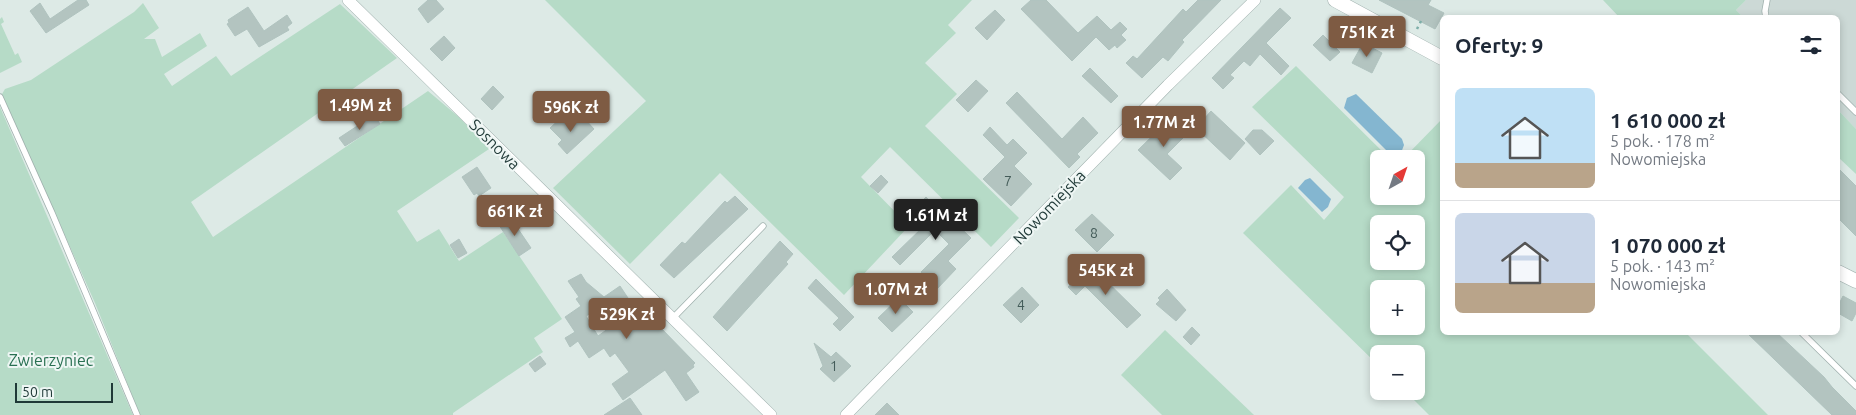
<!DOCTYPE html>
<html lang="pl">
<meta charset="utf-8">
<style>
:root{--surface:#fff;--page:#f6f6f7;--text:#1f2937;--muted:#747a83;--line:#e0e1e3;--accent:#7e5b43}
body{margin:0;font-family:Ubuntu,sans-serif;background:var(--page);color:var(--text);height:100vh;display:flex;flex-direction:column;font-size:19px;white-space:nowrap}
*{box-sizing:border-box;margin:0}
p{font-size:16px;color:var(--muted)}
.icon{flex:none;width:28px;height:28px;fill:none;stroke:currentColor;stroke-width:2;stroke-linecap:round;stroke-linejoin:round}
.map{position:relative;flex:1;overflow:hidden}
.drawer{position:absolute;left:1440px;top:15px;width:400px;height:320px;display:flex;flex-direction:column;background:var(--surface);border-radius:8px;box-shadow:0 2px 8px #0003}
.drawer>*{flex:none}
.needle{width:32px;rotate:40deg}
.fabs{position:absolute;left:1370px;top:150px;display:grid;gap:10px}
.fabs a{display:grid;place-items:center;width:55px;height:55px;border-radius:8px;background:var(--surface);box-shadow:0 2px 8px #0003;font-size:25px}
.scale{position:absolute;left:15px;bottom:12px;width:98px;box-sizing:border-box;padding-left:5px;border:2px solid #1f3937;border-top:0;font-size:14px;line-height:18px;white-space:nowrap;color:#1f3937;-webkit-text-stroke:4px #eef6f4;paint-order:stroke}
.price{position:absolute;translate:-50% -42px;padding:0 11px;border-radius:5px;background:var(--accent);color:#fff;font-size:16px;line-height:32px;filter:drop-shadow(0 1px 2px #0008)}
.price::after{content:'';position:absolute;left:50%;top:30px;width:15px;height:11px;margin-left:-8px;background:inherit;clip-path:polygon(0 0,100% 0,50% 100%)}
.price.on{background:#222;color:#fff}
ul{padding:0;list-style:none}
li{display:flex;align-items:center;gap:15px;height:125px;padding:0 15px}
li+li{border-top:1px solid var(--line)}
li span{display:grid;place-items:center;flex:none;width:140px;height:100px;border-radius:8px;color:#555}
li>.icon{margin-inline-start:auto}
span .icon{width:60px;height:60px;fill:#fffc;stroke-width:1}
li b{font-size:21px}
h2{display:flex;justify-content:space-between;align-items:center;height:60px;padding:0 15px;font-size:21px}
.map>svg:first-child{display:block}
</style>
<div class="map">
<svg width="1856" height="415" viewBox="0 0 1856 415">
<rect width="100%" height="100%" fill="#ddeae6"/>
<path fill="#ccd9d6" d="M 1746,0 L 1856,0 L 1856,129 L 1838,110 L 1838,18 L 1743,17 L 1736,10 Z"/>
<g fill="#b6dbc7" fill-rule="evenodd">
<path d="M 545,0 L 972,0 L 948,25 L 956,33 L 925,63 L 957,94 L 925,126 L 1019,218 L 991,247 L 890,147 L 861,177 L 909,226 L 844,295 L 720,173 L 630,264 L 553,188 L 646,101 Z"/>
<path d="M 1603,0 L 1746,0 L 1736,10 L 1743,17 L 1620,18 Z"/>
<path d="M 143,3 L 159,28 L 144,39 L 155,39 L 162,57 L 200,33 L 207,46 L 164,74 L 172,86 L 216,56 L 231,76 L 340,4 L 397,58 L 191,202 L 213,237 L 428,91 L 460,118 L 489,149 L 397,211 L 417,242 L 439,229 L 459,261 L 503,232 L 562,319 L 534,338 L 543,352 L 453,413 L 453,415 L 140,415 L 95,303 L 2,94 L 5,89 L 31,80 L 134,12 Z"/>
<path d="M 2,17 L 4,22 L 1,24 L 15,55 L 18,53 L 22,62 L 0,73 L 0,19 Z"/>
<path d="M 1296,66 L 1390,159 L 1379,159 L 1379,196 L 1416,196 L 1416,159 L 1403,159 L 1442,119 L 1442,332 L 1686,333 L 1768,415 L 1429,415 L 1405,391 L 1416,391 L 1416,354 L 1379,354 L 1379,366 L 1243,233 L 1291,185 L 1324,220 L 1344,197 L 1252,107 ZM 1379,224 L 1416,224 L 1416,261 L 1379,261 ZM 1379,289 L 1416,289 L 1416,326 L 1379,326 Z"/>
<path d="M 0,107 L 133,415 L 0,415 Z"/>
<path d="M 1838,110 L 1856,129 L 1856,174 L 1838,157 Z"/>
<path d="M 1165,330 L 1254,415 L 1162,415 L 1121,375 Z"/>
</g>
<g fill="#84b6d0">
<path d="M 1356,94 L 1402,139 L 1404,145 L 1401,153 L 1395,155 L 1389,153 L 1344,108 L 1347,98 Z"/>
<path d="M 1310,178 L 1331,199 L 1328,207 L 1322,212 L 1298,188 L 1305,180 Z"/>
</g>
<g fill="#b3c4c0" stroke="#b0c3bf" fill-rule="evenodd">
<path d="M 78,0 L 86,0 L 89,5 L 46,33 L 30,11 L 40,3 L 50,19 Z"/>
<path d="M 428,0 L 436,0 L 444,9 L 428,23 L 418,9 Z"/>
<path d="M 1031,0 L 1046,0 L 1078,33 L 1097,16 L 1111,30 L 1120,22 L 1127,29 L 1121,35 L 1126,40 L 1117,48 L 1115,45 L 1109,50 L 1096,37 L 1072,61 L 1021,9 Z"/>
<path d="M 1198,0 L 1221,0 L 1182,40 L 1184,42 L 1168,61 L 1163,57 L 1142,78 L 1126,63 L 1133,56 L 1137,59 L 1183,9 L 1186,12 Z"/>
<path d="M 1379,0 L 1431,0 L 1428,5 L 1444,13 L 1435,29 Z"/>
<path d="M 248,7 L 264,31 L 287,15 L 292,23 L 287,27 L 289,30 L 259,47 L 247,29 L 235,36 L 227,24 L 229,23 L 228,20 Z"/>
<path d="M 1280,8 L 1291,18 L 1266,43 L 1289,66 L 1281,75 L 1260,54 L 1250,66 L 1244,61 L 1230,75 L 1234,78 L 1223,89 L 1212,78 Z"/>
<path d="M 995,10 L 1005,20 L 987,40 L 975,28 Z"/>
<path d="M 1323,35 L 1340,52 L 1330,61 L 1313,45 Z"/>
<path d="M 444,36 L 455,48 L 442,61 L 430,49 Z"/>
<path d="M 1363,43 L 1382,53 L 1372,73 L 1352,63 Z"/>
<path d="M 1090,68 L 1118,96 L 1111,103 L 1082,76 Z"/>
<path d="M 976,80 L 988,91 L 968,112 L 956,100 Z"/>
<path d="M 493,86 L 504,97 L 492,110 L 481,99 Z"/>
<path d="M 1017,92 L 1062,139 L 1083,117 L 1098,133 L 1077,154 L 1080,157 L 1069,168 L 1006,103 Z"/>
<path d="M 1211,111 L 1245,143 L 1230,160 L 1196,128 Z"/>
<path d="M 374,115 L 380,124 L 345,146 L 339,138 Z"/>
<path d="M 563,116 L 572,126 L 582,116 L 594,129 L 567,154 L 558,144 L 562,140 L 550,128 Z"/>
<path d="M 1171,118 L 1187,134 L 1167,154 L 1182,168 L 1170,180 L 1138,150 Z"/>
<path d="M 990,127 L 1007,145 L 1013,139 L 1027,153 L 1014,166 L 1032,184 L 1011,206 L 983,179 L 1005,157 L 983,135 Z"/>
<path d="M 1253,130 L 1262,130 L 1274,141 L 1260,155 L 1245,139 Z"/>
<path d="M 477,167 L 491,188 L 479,196 L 477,193 L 474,195 L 462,177 Z"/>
<path d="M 1838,168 L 1856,186 L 1856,236 L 1838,218 Z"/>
<path d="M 881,175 L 888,182 L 878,193 L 870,186 Z"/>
<path d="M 735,196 L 748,209 L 674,278 L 660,265 L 682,242 L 685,244 L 725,201 L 727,203 Z"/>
<path d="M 926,197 L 937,209 L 945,201 L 952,207 L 946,214 L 971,238 L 948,261 L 956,269 L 937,289 L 921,272 L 949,244 L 935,230 L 900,265 L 892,257 L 926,224 L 917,215 L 923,209 L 918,205 Z"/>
<path d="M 1092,214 L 1114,235 L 1097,252 L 1075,230 Z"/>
<path d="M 510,217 L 531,248 L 519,256 L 499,225 Z"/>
<path d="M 459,239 L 467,253 L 458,258 L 450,245 Z"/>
<path d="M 780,241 L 793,254 L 786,262 L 788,264 L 727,331 L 713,317 Z"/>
<path d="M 1090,265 L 1141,315 L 1127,328 L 1085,286 L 1076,295 L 1068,287 Z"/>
<path d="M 581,274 L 586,282 L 604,297 L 620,286 L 636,310 L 641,306 L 657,329 L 659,326 L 695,363 L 693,365 L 694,367 L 686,373 L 699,392 L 686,401 L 665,370 L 623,400 L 612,384 L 629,372 L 615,353 L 610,357 L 604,348 L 589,358 L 578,341 L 570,347 L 565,338 L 575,332 L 565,317 L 581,306 L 576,299 L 579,297 L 568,281 ZM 604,305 L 616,323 L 598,336 L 586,316 Z"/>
<path d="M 816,279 L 854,317 L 840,331 L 833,324 L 839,318 L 808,288 Z"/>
<path d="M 1022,287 L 1039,305 L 1021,323 L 1003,305 Z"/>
<path d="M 1167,289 L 1186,310 L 1176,321 L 1156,304 L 1160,300 L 1158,298 Z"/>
<path d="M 1843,296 L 1856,303 L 1856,313 L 1852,321 L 1838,313 L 1838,306 Z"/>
<path d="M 899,298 L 913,312 L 892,332 L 878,318 Z"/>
<path d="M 1192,327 L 1200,335 L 1191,345 L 1183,337 Z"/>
<path d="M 1746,332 L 1776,332 L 1824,377 L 1832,387 L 1856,411 L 1856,415 L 1832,415 Z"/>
<path d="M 814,343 L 831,357 L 836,352 L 851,366 L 834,382 L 820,369 L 823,366 Z"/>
<path d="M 540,356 L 546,364 L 535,372 L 529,364 Z"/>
<path d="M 630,398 L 642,415 L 604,415 Z"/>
<path d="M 887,403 L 899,415 L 875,415 Z"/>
</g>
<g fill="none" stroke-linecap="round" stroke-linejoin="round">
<g stroke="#a0b1ae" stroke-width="7">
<g id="service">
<path d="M 1766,18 L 1765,11 L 1767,0"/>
<path d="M 1838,94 L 1856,112"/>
<path d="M 0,97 L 52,213 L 137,415"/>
<path d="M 673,318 L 763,226"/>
<path d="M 1801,332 L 1856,386"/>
</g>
</g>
<g stroke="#a0b1ae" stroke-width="12">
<g id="minor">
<path d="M 348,0 L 771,415"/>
<path d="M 846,415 L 1168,85 L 1255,0"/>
</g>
</g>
<g stroke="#a0b1ae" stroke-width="15">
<g id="tertiary">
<path d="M 1335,0 L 1442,58"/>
<path d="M 1838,272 L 1856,281"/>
</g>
</g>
<path stroke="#7daea8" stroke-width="2.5" stroke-dasharray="2.5 4" stroke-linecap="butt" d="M 1417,29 L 1421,21"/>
<use href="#service" stroke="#fff" stroke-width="5.5"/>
<use href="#minor" stroke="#fff" stroke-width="11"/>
<use href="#tertiary" stroke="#fff" stroke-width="14"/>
</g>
<g text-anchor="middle" stroke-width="4" stroke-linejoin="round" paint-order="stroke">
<g font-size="14" fill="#445c59">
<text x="1008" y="186">7</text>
<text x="1094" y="238">8</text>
<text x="1021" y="310">4</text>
<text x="834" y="371">1</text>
</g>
<g font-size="16" fill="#1f3937" stroke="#eef6f4">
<text transform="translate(495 144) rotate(45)" y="6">Sosnowa</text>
<text transform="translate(1049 207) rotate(-46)" y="6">Nowomiejska</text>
</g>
<g font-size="16" fill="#297052" stroke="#eef6f4">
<text x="51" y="366">Zwierzyniec</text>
</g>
</g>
</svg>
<div class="fabs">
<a><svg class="needle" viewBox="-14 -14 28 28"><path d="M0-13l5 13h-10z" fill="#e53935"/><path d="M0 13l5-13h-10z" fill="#747a83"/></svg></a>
<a><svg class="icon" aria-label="locate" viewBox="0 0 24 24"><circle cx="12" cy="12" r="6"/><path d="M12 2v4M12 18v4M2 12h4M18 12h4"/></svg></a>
<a>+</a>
<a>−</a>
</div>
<div class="scale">50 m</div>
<b class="price" style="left:1367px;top:58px">751K zł</b>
<b class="price" style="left:360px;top:131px">1.49M zł</b>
<b class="price" style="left:571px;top:133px">596K zł</b>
<b class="price" style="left:1164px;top:148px">1.77M zł</b>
<b class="price" style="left:515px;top:237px">661K zł</b>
<b class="price on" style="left:936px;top:241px">1.61M zł</b>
<b class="price" style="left:1106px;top:296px">545K zł</b>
<b class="price" style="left:896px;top:315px">1.07M zł</b>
<b class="price" style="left:627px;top:340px">529K zł</b>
<section class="drawer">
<h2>Oferty: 9<svg class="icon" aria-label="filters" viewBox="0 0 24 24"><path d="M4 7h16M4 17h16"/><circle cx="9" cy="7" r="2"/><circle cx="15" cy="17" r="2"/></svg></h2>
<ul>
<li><span style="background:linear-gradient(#bfe0f5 75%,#b9a48a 0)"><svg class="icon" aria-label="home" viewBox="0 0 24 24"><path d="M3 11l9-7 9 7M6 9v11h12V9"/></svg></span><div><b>1 610 000 zł</b><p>5 pok. · 178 m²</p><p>Nowomiejska</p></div></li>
<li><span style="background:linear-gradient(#c9d6e8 70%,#b9a48a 0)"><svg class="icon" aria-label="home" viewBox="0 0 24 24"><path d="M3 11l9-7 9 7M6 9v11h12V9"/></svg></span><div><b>1 070 000 zł</b><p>5 pok. · 143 m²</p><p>Nowomiejska</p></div></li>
</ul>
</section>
</div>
